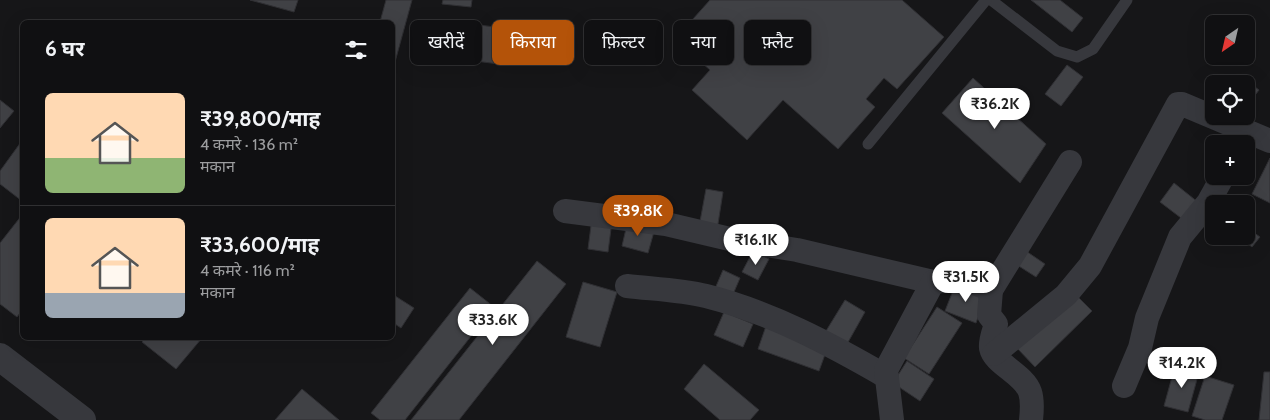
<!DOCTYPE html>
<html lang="hi">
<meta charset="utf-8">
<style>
:root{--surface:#101012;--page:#19191b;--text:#f1f3f6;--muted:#9c9d9f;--line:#303032;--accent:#b45309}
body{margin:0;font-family:Cabin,"Noto Sans Devanagari",sans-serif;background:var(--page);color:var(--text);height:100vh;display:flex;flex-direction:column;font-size:19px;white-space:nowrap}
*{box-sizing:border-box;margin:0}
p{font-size:16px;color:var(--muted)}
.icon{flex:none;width:28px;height:28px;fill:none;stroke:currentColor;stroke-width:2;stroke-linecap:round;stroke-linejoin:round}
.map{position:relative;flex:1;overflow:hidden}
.side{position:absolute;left:20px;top:20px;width:375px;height:320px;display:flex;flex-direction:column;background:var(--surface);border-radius:8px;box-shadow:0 5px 20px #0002,0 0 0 1px var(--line)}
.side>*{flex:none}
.banner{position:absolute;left:410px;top:20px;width:475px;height:45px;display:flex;gap:10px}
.needle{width:32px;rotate:214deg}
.tools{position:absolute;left:1205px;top:15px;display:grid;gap:10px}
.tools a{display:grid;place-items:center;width:50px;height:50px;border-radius:8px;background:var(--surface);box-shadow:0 5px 20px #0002,0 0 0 1px var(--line);font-size:25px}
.price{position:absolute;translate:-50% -42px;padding:0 11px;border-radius:18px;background:#fff;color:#222;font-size:16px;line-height:32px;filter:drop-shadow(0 1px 2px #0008)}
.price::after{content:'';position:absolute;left:50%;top:30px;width:15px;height:11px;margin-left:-8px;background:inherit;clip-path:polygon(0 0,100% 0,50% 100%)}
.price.selected{background:var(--accent);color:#fff}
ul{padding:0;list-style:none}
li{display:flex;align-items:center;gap:15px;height:125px;padding:0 25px}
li+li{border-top:1px solid var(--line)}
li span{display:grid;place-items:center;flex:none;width:140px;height:100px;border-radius:8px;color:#555}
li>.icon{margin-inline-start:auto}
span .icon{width:60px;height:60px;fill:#fffc;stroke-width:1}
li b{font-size:21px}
h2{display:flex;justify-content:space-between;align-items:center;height:60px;padding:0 25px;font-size:21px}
.tag{padding:0 18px;border-radius:8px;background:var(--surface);box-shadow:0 5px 20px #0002,0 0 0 1px var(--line);font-size:18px;line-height:45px}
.tag.selected{background:var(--accent);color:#fff}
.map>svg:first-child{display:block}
</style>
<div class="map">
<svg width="1270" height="420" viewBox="0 0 1270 420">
<rect width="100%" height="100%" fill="#161618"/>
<g fill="#404145" stroke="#303034">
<path d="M 250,0 L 298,0 L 294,12 Z"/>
<path d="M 386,0 L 412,0 L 395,62 L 392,62 L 392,22 L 380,22 Z"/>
<path d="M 443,0 L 472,0 L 471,7 L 442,4 Z"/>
<path d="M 710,0 L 902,0 L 944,37 L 897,89 L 884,78 L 866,99 L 875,107 L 838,149 L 783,100 L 747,140 L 692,90 L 710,70 L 675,39 Z"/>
<path d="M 1031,0 L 1060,0 L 1083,18 L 1072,32 Z"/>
<path d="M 439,20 L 511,29 L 507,65 L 435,56 Z"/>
<path d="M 1067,65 L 1083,77 L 1061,106 L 1045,94 Z"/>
<path d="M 973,78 L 1046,144 L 1020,183 L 942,113 Z"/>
<path d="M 1247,81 L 1259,90 L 1246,107 L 1245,84 Z"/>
<path d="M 0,100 L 14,111 L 0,128 Z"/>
<path d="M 21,142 L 22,143 L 22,201 L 0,184 L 0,171 Z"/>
<path d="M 1270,158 L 1270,203 L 1252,194 Z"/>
<path d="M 1174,183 L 1199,203 L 1185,221 L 1160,202 Z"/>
<path d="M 706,189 L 723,192 L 717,230 L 699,227 Z"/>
<path d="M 22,215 L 22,310 L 17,317 L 0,304 L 0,243 Z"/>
<path d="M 592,218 L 612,221 L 608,252 L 588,249 Z"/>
<path d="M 628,220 L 655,228 L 648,253 L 622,246 Z"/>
<path d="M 1246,227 L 1260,237 L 1252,247 L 1238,236 L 1246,236 Z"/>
<path d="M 1023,249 L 1045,264 L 1036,277 L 1014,263 Z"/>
<path d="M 753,251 L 769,259 L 758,280 L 742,272 Z"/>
<path d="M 537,261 L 566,284 L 459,420 L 411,420 Z"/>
<path d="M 723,270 L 740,278 L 731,299 L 714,291 Z"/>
<path d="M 583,282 L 617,292 L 600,347 L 566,337 Z"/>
<path d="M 956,283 L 986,295 L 976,323 L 945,311 Z"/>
<path d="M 470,288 L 494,307 L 405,420 L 380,420 L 371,413 Z"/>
<path d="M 1073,292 L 1092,311 L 1035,367 L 1016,347 Z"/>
<path d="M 392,294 L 414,308 L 401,328 L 392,322 Z"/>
<path d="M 845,300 L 865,312 L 847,344 L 826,331 Z"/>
<path d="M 937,307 L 962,323 L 929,374 L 904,358 Z"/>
<path d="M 724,312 L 753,324 L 743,347 L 714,335 Z"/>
<path d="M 766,326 L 827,349 L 819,371 L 758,349 Z"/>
<path d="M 146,338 L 202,338 L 176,369 L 142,342 Z"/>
<path d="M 907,361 L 934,379 L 920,401 L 893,383 Z"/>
<path d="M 704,364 L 759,410 L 750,420 L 720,420 L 684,389 Z"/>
<path d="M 1175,366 L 1199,372 L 1188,412 L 1164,406 Z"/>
<path d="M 1264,372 L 1270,372 L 1270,420 L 1259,420 Z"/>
<path d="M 1205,376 L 1234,385 L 1222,420 L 1205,420 L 1192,416 Z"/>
<path d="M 302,389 L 339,420 L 275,420 Z"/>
</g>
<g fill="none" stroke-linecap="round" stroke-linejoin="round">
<g stroke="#37383d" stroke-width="11">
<path d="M 991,0 L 1057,51 L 1077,57 L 1093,49 L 1127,0"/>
<path d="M 868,144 L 986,0"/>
</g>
<g stroke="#37383d" stroke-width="24">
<path d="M 565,211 L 666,224 L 734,240 L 797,250 L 933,282 L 965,279 L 991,290 L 1070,162"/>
<path d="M 627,286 C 653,289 681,290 706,296 C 770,312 830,344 887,377"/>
<path d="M 991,290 L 989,315 L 996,324 C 994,331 990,340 991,348 C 994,364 1024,374 1030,392 C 1033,401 1032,411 1031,420"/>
<path d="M 994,354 L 1066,295 L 1090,266 L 1178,104 L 1182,104 L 1270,141"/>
<path d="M 1124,386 L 1140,348 L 1147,318 L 1180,237 L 1208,203 L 1223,176"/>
<path d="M 892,420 L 886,370 L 933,282"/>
</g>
<path stroke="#37383d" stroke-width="28" d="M 0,357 L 82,420"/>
</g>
</svg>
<div class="tools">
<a><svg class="needle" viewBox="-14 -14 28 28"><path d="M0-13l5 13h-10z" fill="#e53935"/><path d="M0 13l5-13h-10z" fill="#9c9d9f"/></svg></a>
<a><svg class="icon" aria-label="locate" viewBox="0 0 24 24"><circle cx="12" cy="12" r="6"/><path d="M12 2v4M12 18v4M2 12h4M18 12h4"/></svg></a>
<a>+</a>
<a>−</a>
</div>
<b class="price" style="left:995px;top:130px">₹36.2K</b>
<b class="price selected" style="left:638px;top:237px">₹39.8K</b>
<b class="price" style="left:756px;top:266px">₹16.1K</b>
<b class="price" style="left:966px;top:303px">₹31.5K</b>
<b class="price" style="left:493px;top:346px">₹33.6K</b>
<b class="price" style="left:1182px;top:389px">₹14.2K</b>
<div class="banner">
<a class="tag">खरीदें</a>
<a class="tag selected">किराया</a>
<a class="tag">फ़िल्टर</a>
<a class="tag">नया</a>
<a class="tag">फ़्लैट</a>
</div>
<section class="side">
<h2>6 घर<svg class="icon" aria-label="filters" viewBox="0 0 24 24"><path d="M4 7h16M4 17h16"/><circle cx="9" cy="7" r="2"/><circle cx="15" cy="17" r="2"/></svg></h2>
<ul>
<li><span style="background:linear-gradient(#ffd9b3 65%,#8fb573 0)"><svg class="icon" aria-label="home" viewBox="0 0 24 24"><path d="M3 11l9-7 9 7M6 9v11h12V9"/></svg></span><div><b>₹39,800/माह</b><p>4 कमरे · 136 m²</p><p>मकान</p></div></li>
<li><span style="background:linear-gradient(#ffd9b3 75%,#9aa5b1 0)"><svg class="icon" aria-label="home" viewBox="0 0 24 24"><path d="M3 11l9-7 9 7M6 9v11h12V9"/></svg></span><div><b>₹33,600/माह</b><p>4 कमरे · 116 m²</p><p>मकान</p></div></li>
</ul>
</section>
</div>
